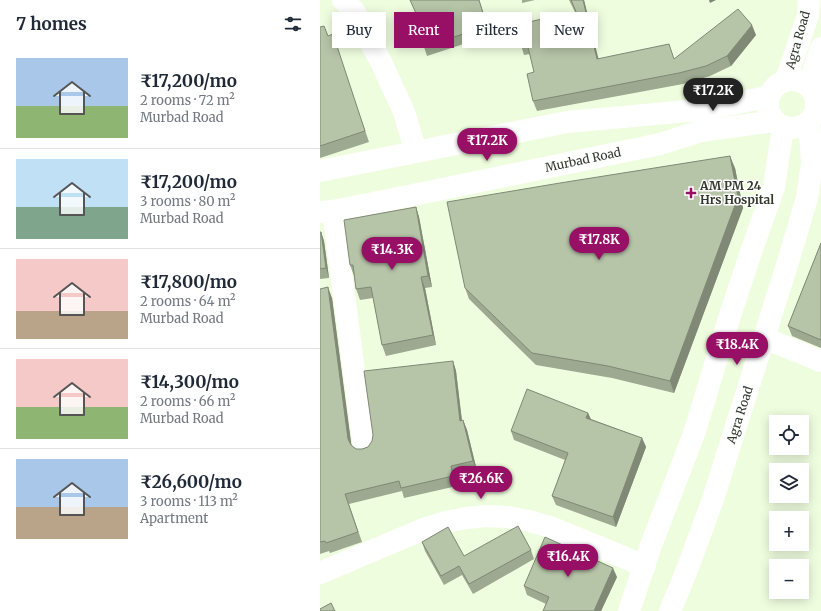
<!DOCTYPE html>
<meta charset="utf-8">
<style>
:root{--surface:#fff;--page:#f2f2f3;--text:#1f2937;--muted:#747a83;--line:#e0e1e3;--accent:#971066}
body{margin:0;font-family:Merriweather,serif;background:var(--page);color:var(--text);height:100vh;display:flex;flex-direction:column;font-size:15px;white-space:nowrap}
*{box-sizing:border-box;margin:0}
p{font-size:13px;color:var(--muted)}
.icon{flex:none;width:22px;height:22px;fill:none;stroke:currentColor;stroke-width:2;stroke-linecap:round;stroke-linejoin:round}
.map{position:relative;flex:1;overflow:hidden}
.panel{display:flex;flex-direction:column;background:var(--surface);width:320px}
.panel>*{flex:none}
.hud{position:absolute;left:12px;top:12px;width:380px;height:36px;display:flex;gap:8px}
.fabs{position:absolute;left:449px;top:415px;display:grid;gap:8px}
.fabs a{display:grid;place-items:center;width:40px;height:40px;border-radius:0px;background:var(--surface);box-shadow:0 2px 10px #0003;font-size:20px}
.price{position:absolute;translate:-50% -34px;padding:0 9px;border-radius:14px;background:var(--accent);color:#fff;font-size:13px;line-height:26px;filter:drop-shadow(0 1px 2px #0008)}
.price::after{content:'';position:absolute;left:50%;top:24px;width:12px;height:9px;margin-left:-6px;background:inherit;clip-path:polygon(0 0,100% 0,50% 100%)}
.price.on{background:#222;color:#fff}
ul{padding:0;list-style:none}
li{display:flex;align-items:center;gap:12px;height:100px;padding:0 16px}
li+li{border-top:1px solid var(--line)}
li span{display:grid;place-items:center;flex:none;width:112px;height:80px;border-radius:0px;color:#555}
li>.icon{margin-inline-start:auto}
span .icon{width:48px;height:48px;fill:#fffc;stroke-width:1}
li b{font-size:17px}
h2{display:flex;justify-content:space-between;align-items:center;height:48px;padding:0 16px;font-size:17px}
.pill{padding:0 14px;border-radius:0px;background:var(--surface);box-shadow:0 2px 10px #0003;font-size:14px;line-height:36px}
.pill.on{background:var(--accent);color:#fff}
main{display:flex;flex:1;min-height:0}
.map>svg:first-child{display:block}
</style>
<main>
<section class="panel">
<h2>7 homes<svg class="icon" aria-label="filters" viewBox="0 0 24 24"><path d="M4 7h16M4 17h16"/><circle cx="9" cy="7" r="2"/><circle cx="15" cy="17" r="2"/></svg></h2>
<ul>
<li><span style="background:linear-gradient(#a9c7e8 60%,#8fb573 0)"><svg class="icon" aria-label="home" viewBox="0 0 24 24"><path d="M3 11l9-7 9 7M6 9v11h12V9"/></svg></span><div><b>₹17,200/mo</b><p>2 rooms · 72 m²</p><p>Murbad Road</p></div></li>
<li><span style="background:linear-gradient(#bfe0f5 60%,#7fa58c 0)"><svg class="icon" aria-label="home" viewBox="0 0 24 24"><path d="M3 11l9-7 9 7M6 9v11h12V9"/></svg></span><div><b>₹17,200/mo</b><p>3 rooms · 80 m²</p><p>Murbad Road</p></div></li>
<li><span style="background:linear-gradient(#f6c9c9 65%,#b9a48a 0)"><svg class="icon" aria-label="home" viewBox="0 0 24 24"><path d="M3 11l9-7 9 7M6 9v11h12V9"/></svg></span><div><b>₹17,800/mo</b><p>2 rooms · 64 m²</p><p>Murbad Road</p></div></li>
<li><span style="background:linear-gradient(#f6c9c9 60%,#8fb573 0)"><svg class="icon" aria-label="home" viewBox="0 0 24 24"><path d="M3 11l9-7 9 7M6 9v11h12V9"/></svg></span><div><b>₹14,300/mo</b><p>2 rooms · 66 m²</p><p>Murbad Road</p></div></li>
<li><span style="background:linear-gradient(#a9c7e8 60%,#b9a48a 0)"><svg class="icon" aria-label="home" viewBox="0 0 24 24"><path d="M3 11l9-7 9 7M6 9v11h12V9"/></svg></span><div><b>₹26,600/mo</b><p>3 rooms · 113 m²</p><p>Apartment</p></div></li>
</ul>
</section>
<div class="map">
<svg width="501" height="611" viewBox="0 0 501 611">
<rect width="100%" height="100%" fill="#effddf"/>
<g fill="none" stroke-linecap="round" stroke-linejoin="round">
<g stroke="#fff" stroke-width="22">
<path d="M 23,0 L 34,11 L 61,62 L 84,112 L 96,152"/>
<path d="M 13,211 L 44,447"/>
<path d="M 444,338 L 501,361"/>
<path d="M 0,573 L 106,528 L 126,522 L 146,518 L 167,516 L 188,517 L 209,521 L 230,527 L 325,566"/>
</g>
<g stroke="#fff" stroke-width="22">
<path d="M 495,94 L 501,93"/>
<path d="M 495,113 L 501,113"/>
<path d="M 0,171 L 247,122 L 379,110 L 448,97"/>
<path d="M 0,212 L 13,211 L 113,191 L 340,144 L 381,131 L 455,121"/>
</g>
<g stroke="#fff" stroke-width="22">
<circle cx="472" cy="104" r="24"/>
<path d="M 466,80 L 488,15 L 489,0"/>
<path d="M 489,85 L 501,48"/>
<path d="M 309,611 L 330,548 L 375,431 L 407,325 L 431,252 L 454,187 L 463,127"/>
<path d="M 350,611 L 367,570 L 393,499 L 467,265 L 487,198 L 492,163 L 489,121"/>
</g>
</g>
<g fill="#9da990">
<path d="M 90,0 L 159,0 L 171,35 L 107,56 L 104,47 L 99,20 Z"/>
<path d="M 202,0 L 215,0 L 202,3 Z"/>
<path d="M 249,0 L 264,0 L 278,59 L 354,59 L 436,35 L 411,66 L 390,76 L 363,84 L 217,111 L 213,101 L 214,72 L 210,54 L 204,55 L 201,45 L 256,14 Z"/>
<path d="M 0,27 L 16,45 L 49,142 L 0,158 Z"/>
<path d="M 415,168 L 423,208 L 354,393 L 292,378 L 216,365 L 149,299 L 145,288 Z"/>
<path d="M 96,207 L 99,217 L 112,287 L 105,288 L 116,345 L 66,356 L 62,345 L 53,298 L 40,300 L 36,289 L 34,276 L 30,265 Z"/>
<path d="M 0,232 L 1,232 L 4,241 L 9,278 L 0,279 Z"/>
<path d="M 501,243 L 501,348 L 472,336 L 468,326 Z"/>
<path d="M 0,289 L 12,298 L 31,445 L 36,449 L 42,449 L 48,447 L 133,361 L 136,371 L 142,420 L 143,420 L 147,430 L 157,471 L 135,476 L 137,486 L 84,498 L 82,491 L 29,504 L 42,542 L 10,553 L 9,551 L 0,554 Z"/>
<path d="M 268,413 L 271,419 L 322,438 L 326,447 L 296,527 L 236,505 L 232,496 L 245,460 L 194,440 L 191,431 Z"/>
<path d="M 102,542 L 144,556 L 211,550 L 214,559 L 153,594 L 142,575 L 124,585 L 105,551 Z"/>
<path d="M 297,577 L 281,611 L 223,611 L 226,604 L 207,595 L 204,586 Z"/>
</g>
<g fill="#7f8976">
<path d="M 263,0 L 264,0 L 281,69 L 277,59 Z"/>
<path d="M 389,0 L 396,0 L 390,3 Z"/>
<path d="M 432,25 L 436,35 L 411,66 L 407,56 Z"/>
<path d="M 410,156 L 415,168 L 423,208 L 354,393 L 350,381 Z"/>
<path d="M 96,207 L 99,217 L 112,287 L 108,276 Z"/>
<path d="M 1,232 L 4,241 L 9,278 L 6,268 Z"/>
<path d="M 101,277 L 105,288 L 116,345 L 113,335 Z"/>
<path d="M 8,287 L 12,298 L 32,449 L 28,439 Z"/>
<path d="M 133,361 L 136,371 L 143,431 L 140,421 Z"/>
<path d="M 268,413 L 272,422 L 266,418 Z"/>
<path d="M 143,420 L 147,430 L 157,471 L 153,461 Z"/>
<path d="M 322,438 L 326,447 L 296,527 L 293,517 Z"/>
<path d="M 131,466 L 135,476 L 137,486 L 133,476 Z"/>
<path d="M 293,568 L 297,577 L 281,611 L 274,611 Z"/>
</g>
<g fill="#b6c4a8" stroke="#7f8976">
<path d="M 90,0 L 159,0 L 167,26 L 104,47 L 96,21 L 99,20 Z"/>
<path d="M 251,0 L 263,0 L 277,59 L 349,44 L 354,59 L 418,9 L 432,25 L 407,56 L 386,66 L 359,73 L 213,101 L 207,74 L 214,72 L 207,43 L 201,45 L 196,25 L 248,13 L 251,18 L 257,14 Z"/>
<path d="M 4,26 L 8,36 L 13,34 L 45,131 L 0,146 L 0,27 Z"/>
<path d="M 410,156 L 418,197 L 350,381 L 288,366 L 212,353 L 145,288 L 127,202 L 240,183 Z"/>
<path d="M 96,207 L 108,276 L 101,277 L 113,335 L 62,345 L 51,287 L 36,289 L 33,265 L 30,265 L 24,220 Z"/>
<path d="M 0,232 L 1,232 L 6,268 L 0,269 Z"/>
<path d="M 501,243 L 501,340 L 468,326 Z"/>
<path d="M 8,287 L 28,439 L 31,445 L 36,449 L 42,449 L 48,447 L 52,441 L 53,435 L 44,371 L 133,361 L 140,421 L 143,420 L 153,461 L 131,466 L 133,476 L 81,488 L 79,481 L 25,494 L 38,532 L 6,543 L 5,541 L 0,542 L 0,289 Z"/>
<path d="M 207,389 L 268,413 L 266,418 L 322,438 L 293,517 L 232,496 L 248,453 L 191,431 Z"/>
<path d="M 198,526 L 211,550 L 149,584 L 139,566 L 121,576 L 102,542 L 128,527 L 144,556 Z"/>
<path d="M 225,537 L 293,568 L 274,611 L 223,611 L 229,597 L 204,586 Z"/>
<path d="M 11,603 L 15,611 L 0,611 L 0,609 Z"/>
</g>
<path fill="#971066" stroke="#fff" stroke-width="1.5" d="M369 187h4v4h4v4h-4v4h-4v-4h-4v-4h4z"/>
<g text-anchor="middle" stroke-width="3" stroke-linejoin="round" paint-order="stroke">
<g font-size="12" fill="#33382d" stroke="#fff">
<text transform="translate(478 40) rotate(-74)" y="4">Agra Road</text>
<text transform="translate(263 160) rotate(-12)" y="4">Murbad Road</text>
<text transform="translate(420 415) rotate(-72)" y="4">Agra Road</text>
</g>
<g font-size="12" font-weight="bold" fill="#33382d" stroke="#fff" text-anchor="start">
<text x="380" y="190">AM PM 24<tspan x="380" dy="14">Hrs Hospital</tspan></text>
</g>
</g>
</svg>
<div class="fabs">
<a><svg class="icon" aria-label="locate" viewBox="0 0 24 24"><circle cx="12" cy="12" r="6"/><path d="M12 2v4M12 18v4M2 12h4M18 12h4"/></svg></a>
<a><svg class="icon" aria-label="layers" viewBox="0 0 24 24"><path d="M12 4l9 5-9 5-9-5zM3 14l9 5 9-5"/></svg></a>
<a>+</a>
<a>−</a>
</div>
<b class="price on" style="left:393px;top:112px">₹17.2K</b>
<b class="price" style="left:167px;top:162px">₹17.2K</b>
<b class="price" style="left:279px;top:261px">₹17.8K</b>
<b class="price" style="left:72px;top:271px">₹14.3K</b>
<b class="price" style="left:417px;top:366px">₹18.4K</b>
<b class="price" style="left:161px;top:500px">₹26.6K</b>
<b class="price" style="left:248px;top:578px">₹16.4K</b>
<div class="hud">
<a class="pill">Buy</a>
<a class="pill on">Rent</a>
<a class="pill">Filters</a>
<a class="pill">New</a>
</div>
</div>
</main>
